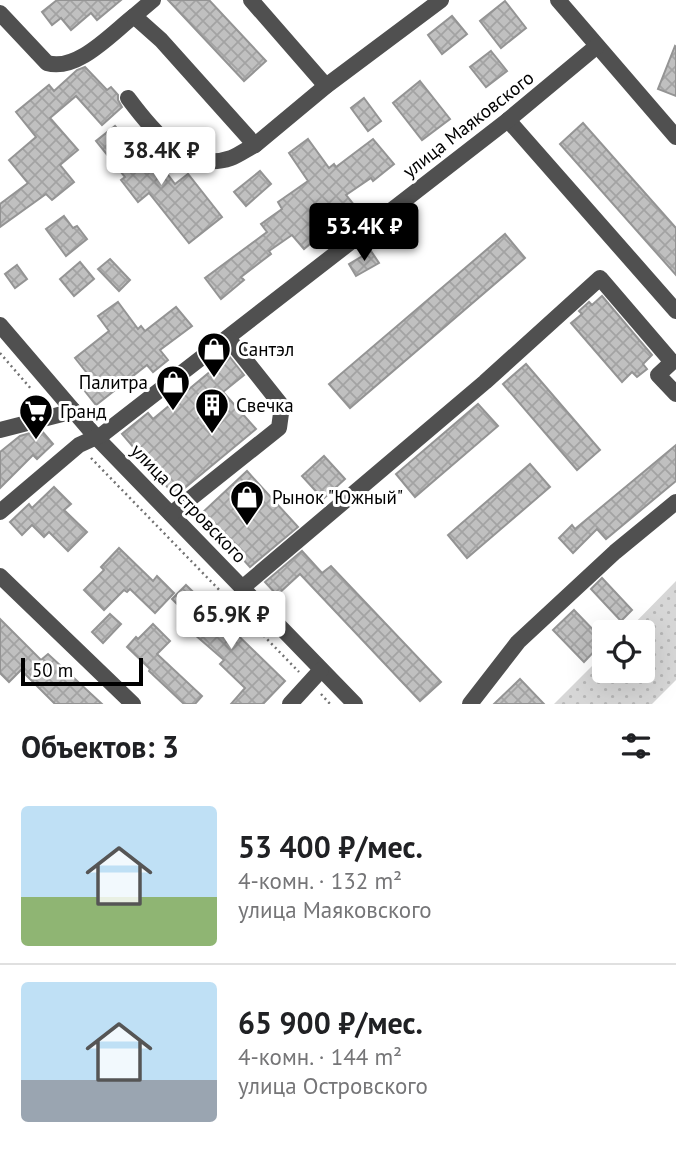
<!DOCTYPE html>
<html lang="ru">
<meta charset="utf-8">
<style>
:root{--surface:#fff;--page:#f2f2f2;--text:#202124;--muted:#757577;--line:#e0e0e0;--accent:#000}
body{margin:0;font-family:"PT Sans",sans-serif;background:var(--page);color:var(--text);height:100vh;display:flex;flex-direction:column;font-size:26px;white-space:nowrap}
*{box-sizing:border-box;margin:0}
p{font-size:23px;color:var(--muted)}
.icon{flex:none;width:38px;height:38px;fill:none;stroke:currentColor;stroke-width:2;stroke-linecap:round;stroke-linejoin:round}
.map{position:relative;height:704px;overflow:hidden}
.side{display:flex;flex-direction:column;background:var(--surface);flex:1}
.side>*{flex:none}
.buttons{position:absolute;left:592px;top:620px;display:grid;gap:14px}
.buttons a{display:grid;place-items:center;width:63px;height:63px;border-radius:7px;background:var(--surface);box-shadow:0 7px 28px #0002;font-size:35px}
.scale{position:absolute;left:21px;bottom:18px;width:122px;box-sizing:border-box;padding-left:7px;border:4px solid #000;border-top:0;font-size:19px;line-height:24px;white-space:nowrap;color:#000;-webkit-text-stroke:5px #fff;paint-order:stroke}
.price{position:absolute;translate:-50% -60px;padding:0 16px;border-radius:7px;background:#fff;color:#222;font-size:23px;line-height:46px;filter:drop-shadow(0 2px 4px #0008)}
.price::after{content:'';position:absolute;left:50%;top:42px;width:21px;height:16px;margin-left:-10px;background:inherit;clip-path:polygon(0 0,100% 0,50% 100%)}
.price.selected{background:var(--accent);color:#fff}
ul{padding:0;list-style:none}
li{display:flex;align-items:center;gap:21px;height:175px;padding:0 21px}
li+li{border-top:2px solid var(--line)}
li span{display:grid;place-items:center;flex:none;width:196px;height:140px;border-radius:7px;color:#555}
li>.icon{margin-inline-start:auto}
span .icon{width:84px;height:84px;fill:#fffc;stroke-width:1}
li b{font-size:30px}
h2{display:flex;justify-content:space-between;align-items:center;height:84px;padding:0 21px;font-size:30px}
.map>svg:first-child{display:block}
</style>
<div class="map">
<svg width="676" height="704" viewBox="0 0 676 704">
<defs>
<pattern id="park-dots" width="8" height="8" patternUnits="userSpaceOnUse" patternTransform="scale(1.75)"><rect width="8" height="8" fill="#d7d7d7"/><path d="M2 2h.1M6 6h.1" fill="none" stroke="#b7b7b7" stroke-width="1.8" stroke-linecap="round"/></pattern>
<pattern id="building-cross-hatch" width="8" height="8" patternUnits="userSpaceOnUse" patternTransform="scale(1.75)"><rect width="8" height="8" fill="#c0c0c0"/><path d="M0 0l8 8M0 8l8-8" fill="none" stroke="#a3a3a3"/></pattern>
</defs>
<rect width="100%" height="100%" fill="#fff"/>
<path fill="url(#park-dots)" d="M 676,581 L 676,680 L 652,704 L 554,704 L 604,654 L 604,670 L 642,670 L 642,632 L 626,632 Z"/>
<g fill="url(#building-cross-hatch)" stroke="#949494" stroke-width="2">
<path d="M 57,0 L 121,0 L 97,20 L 91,13 L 71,30 L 61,18 L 52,25 L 42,12 Z"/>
<path d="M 168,0 L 209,0 L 266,61 L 244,81 Z"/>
<path d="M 505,1 L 526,28 L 501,48 L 480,21 Z"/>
<path d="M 452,16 L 467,34 L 442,54 L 428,35 Z"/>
<path d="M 675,46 L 676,47 L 676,96 L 658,89 Z"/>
<path d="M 491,51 L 507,71 L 486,87 L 470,67 Z"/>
<path d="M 85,67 L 107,90 L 111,87 L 118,95 L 118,100 L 122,107 L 102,125 L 76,96 L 50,118 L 78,150 L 60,165 L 74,182 L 52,200 L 46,194 L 0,227 L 0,204 L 28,183 L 9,160 L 36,137 L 16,112 L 49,85 L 54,91 L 77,70 Z"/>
<path d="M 420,81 L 450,119 L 422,140 L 393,103 Z"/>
<path d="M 364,98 L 381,121 L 368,131 L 351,108 Z"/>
<path d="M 583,123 L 676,228 L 676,275 L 560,144 Z"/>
<path d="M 115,126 L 144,162 L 153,155 L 175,184 L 188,174 L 222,217 L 189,243 L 149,193 L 138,202 L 121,180 L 125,177 L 96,141 Z"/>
<path d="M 308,139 L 329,168 L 334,164 L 336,167 L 373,139 L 394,164 L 373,181 L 371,178 L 346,195 L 355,206 L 304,249 L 292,235 L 269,251 L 271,254 L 241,277 L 244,280 L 221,299 L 205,278 L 267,232 L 261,224 L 282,209 L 278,202 L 308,181 L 289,153 Z"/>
<path d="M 260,171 L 271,184 L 246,206 L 234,192 Z"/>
<path d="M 64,216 L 73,228 L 77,226 L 87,239 L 66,256 L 46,229 Z"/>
<path d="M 505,234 L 525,258 L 350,408 L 329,384 Z"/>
<path d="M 371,251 L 379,263 L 356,276 L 349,264 Z"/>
<path d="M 110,259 L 130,280 L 119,291 L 98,269 Z"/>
<path d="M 80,262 L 94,279 L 74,296 L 60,279 Z"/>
<path d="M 17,265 L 27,279 L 15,288 L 5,274 Z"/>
<path d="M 602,296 L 652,355 L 643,364 L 647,369 L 637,377 L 632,372 L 622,382 L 571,323 L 582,314 L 579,311 L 589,302 L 592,305 Z"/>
<path d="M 118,302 L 138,329 L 141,326 L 145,331 L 176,307 L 192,326 L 160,350 L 168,360 L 153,372 L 147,365 L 96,405 L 84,390 L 94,382 L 75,358 L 109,331 L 98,316 Z"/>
<path d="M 229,356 L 244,375 L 223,392 L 256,429 L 175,496 L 122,434 L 148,413 L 153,419 Z"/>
<path d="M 526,364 L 600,450 L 577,470 L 503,384 Z"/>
<path d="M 478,404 L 498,426 L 415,497 L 396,474 Z"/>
<path d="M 41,430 L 53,444 L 37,459 L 33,455 L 0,488 L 0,452 L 20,436 Z"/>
<path d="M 676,445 L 676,481 L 606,539 L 597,529 L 573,553 L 559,538 L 572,525 L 575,529 Z"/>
<path d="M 324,456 L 345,479 L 323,499 L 302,476 Z"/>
<path d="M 530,464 L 550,487 L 467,558 L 448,535 Z"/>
<path d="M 247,471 L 298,527 L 250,567 L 241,557 L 236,561 L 211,533 L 215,529 L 201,514 Z"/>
<path d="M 54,487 L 71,504 L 64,510 L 87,532 L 68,551 L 49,532 L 44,537 L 32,525 L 22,535 L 10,522 L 29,504 L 32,508 Z"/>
<path d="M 119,548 L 153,581 L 157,576 L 174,593 L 155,613 L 130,589 L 127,592 L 124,590 L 104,610 L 84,590 L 104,570 L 101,567 Z"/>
<path d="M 302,551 L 322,573 L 331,566 L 441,682 L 420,701 L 300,574 L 277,595 L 265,582 Z"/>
<path d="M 602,578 L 632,610 L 621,621 L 591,589 Z"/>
<path d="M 186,585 L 285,681 L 263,704 L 231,704 L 245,688 L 220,664 L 224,660 L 195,635 L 201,628 L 172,599 Z"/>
<path d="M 574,610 L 604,641 L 584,662 L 553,630 Z"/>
<path d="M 110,614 L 121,624 L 103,643 L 92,632 Z"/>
<path d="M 0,619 L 41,660 L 48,654 L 102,704 L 55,704 L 21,670 L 9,682 L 0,673 Z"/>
<path d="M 153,624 L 170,641 L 157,654 L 202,696 L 195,704 L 184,704 L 149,671 L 150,669 L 127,647 L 136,637 L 138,639 Z"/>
<path d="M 520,679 L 544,704 L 494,704 Z"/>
</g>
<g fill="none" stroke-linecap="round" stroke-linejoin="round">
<g stroke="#727272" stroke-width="2.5" stroke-dasharray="2 3.5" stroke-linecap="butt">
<path d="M 0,353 L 32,390"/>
<path d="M 91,458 L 299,672"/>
<path d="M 321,694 L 330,704"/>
</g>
<g stroke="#505050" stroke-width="16">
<path d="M 251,0 L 326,86"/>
<path d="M 558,0 L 676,137"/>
<path d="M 0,13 L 47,63 C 77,72 111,34 134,16 L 161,40 L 255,145 L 326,86 L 441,0"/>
<path d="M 134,16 L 153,0"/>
<path d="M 128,98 C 151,129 186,174 231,158 C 239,155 247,149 255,145"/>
<path d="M 508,120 L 676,311"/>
<path d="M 0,325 L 96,437 L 355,704"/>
<path d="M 0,430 L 74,411"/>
<path d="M 0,512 L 79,445 L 103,434 L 508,120 L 597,46"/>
<path d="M 171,514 L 279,428 L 282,406 L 228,338"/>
<path d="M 0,576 L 133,704"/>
<path d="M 242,588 L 485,382 L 600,278 L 672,362 L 658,375 L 676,394"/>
<path d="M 290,704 L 321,670"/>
<path d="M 470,704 L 518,642 L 615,552 L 676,502"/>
</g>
</g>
<defs>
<g id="shop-pin" transform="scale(1.75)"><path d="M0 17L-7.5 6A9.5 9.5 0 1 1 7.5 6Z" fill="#000" stroke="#fff"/><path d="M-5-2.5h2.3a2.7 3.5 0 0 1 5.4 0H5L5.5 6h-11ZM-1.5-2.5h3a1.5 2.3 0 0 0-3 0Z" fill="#fff"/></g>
<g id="building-pin" transform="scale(1.75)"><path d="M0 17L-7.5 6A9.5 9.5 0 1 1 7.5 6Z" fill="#000" stroke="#fff"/><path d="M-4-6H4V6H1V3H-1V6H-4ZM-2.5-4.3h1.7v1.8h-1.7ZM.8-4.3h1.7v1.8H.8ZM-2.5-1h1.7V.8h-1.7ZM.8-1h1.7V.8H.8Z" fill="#fff"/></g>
<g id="supermarket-pin" transform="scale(1.75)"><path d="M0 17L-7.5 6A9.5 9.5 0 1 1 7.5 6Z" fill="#000" stroke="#fff"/><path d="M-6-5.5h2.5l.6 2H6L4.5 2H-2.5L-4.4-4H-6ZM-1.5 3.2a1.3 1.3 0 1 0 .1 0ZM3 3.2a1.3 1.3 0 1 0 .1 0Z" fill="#fff"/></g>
</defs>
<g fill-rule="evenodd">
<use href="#shop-pin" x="214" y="349"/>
<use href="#shop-pin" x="173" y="382"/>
<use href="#building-pin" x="212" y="405"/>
<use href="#supermarket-pin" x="36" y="411"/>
<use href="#shop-pin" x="247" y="497"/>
</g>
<g text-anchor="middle" stroke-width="6" stroke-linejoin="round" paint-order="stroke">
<g font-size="19" fill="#000" stroke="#fff">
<text transform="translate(468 124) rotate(-38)" y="7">улица Маяковского</text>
<text transform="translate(189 503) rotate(46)" y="7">улица Островского</text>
</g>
<g font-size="19" fill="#000" stroke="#fff" text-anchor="start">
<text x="238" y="356">Сантэл</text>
<text x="148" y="389" text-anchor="end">Палитра</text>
<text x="236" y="412">Свечка</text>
<text x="60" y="418">Гранд</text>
<text x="272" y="504">Рынок "Южный"</text>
</g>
</g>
</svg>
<div class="buttons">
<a><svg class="icon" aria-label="locate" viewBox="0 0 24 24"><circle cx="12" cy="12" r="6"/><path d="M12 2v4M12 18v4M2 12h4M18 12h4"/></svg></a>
</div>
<div class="scale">50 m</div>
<b class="price" style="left:161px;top:187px">38.4K ₽</b>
<b class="price selected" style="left:364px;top:263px">53.4K ₽</b>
<b class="price" style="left:231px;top:651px">65.9K ₽</b>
</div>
<section class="side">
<h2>Объектов: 3<svg class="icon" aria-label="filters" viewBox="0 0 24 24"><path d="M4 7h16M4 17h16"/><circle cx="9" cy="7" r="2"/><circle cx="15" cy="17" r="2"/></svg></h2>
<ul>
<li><span style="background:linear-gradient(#bfe0f5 65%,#8fb573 0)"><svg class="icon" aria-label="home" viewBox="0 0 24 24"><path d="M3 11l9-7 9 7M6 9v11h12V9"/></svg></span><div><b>53 400 ₽/мес.</b><p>4-комн. · 132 m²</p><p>улица Маяковского</p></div></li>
<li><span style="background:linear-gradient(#bfe0f5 70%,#9aa5b1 0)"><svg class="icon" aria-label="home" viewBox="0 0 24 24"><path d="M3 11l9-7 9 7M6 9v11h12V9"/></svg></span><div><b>65 900 ₽/мес.</b><p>4-комн. · 144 m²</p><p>улица Островского</p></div></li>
</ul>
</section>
